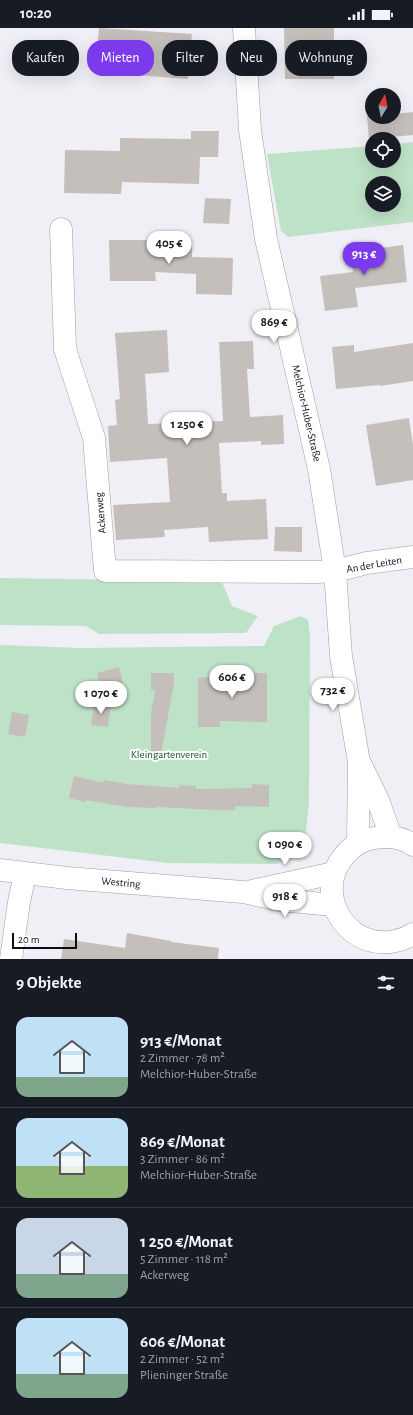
<!DOCTYPE html>
<html lang="de">
<meta charset="utf-8">
<style>
:root{--surface:#171b24;--page:#20242c;--text:#f1f3f6;--muted:#9ea1a6;--line:#363941;--accent:#7c3aed}
body{margin:0;font-family:"Alegreya Sans",sans-serif;background:var(--page);color:var(--text);height:100vh;display:flex;flex-direction:column;font-size:15px;white-space:nowrap}
*{box-sizing:border-box;margin:0}
p{font-size:13px;color:var(--muted)}
.icon{flex:none;width:22px;height:22px;fill:none;stroke:currentColor;stroke-width:2;stroke-linecap:round;stroke-linejoin:round}
.map{position:relative;height:931px;overflow:hidden}
.details{display:flex;flex-direction:column;background:var(--surface);flex:1}
.details>*{flex:none}
.hud{position:absolute;left:12px;top:12px;width:389px;height:36px;display:flex;gap:8px}
.needle{width:26px;rotate:10deg}
.controls{position:absolute;left:365px;top:60px;display:grid;gap:8px}
.controls a{display:grid;place-items:center;width:36px;height:36px;border-radius:50%;background:var(--surface);box-shadow:0 4px 16px #0002;font-size:20px}
.scale{position:absolute;left:12px;bottom:10px;width:65px;box-sizing:border-box;padding-left:4px;border:2px solid #0e0e10;border-top:0;font-size:11px;line-height:14px;white-space:nowrap;color:#0e0e10;-webkit-text-stroke:3px #fdfdff;paint-order:stroke}
.price{position:absolute;translate:-50% -34px;padding:0 9px;border-radius:14px;background:#fff;color:#222;font-size:13px;line-height:26px;filter:drop-shadow(0 1px 2px #0008)}
.price::after{content:'';position:absolute;left:50%;top:24px;width:12px;height:9px;margin-left:-6px;background:inherit;clip-path:polygon(0 0,100% 0,50% 100%)}
.price.active{background:var(--accent);color:#fff}
ul{padding:0;list-style:none}
li{display:flex;align-items:center;gap:12px;height:100px;padding:0 16px}
li+li{border-top:1px solid var(--line)}
li span{display:grid;place-items:center;flex:none;width:112px;height:80px;border-radius:12px;color:#555}
li>.icon{margin-inline-start:auto}
span .icon{width:48px;height:48px;fill:#fffc;stroke-width:1}
li b{font-size:17px}
h2{display:flex;justify-content:space-between;align-items:center;height:48px;padding:0 16px;font-size:17px}
.pill{padding:0 14px;border-radius:16px;background:var(--surface);box-shadow:0 4px 16px #0002;font-size:14px;line-height:36px}
.pill.active{background:var(--accent);color:#fff}
.status{display:flex;justify-content:space-between;align-items:center;height:28px;padding:0 20px;background:var(--surface);direction:ltr}
.status svg{height:11px;fill:currentColor}
.map>svg:first-child{display:block}
</style>
<div class="status"><b>10:20</b><svg viewBox="0 0 49 12"><path d="M0 12V9h3v3zM5 12V6h3v6zM10 12V3h3v9zM15 12V0h3v12zM26 1h20v11H26zM47 4h2v5h-2z"/></svg></div>
<div class="map">
<svg width="413" height="931" viewBox="0 0 413 931">
<rect width="100%" height="100%" fill="#f0eff6"/>
<g fill="#bee2c7" fill-rule="evenodd">
<path d="M 413,114 L 413,194 L 288,209 L 281,203 L 267,126 L 372,118 L 372,133 L 394,133 L 394,116 ZM 372,155 L 394,155 L 394,177 L 372,177 Z"/>
<path d="M 0,550 C 74,551 148,552 222,554 L 232,578 L 258,588 L 246,605 L 99,606 L 86,598 L 0,597 Z"/>
<path d="M 301,588 L 308,592 L 310,607 L 309,774 L 304,824 L 294,830 L 276,836 L 168,835 L 0,815 L 0,617 L 81,620 L 264,618 L 274,598 Z"/>
</g>
<g fill="#c5bfbb">
<path d="M 99,0 L 192,6 L 188,51 L 95,44 Z"/>
<path d="M 284,0 L 334,0 L 334,51 L 285,51 Z"/>
<path d="M 413,84 L 413,107 L 369,111 L 367,88 L 394,89 L 394,86 Z"/>
<path d="M 191,103 L 219,103 L 218,129 L 200,129 L 199,156 L 122,154 L 121,166 L 64,165 L 65,122 L 120,123 L 120,110 L 191,111 Z"/>
<path d="M 205,170 L 231,171 L 229,196 L 203,195 Z"/>
<path d="M 109,212 L 155,212 L 155,217 L 192,219 L 192,229 L 233,230 L 232,267 L 196,266 L 196,246 L 155,244 L 156,253 L 110,253 Z"/>
<path d="M 403,217 L 407,254 L 355,260 L 358,279 L 325,283 L 320,248 L 353,244 L 351,224 Z"/>
<path d="M 167,302 L 169,344 L 145,346 L 148,396 L 223,393 L 219,314 L 253,313 L 254,341 L 247,341 L 250,389 L 283,387 L 284,416 L 261,417 L 261,413 L 219,415 L 222,465 L 227,465 L 227,473 L 266,471 L 268,511 L 209,514 L 208,499 L 164,502 L 165,509 L 116,512 L 113,477 L 170,474 L 167,430 L 110,434 L 108,398 L 117,397 L 115,372 L 120,371 L 115,305 Z"/>
<path d="M 413,315 L 413,353 L 380,358 L 380,357 L 336,361 L 332,319 L 354,317 L 354,324 Z"/>
<path d="M 409,390 L 413,417 L 413,452 L 376,458 L 366,397 Z"/>
<path d="M 275,499 L 302,499 L 302,524 L 274,523 Z"/>
<path d="M 119,639 L 123,655 L 102,661 L 97,645 Z"/>
<path d="M 151,645 L 174,645 L 174,655 L 160,732 L 151,731 L 151,685 L 155,662 L 151,662 Z"/>
<path d="M 241,645 L 267,645 L 267,694 L 220,693 L 220,699 L 198,699 L 198,650 Z"/>
<path d="M 94,675 L 111,677 L 108,699 L 91,697 Z"/>
<path d="M 12,684 L 29,687 L 25,709 L 8,706 Z"/>
<path d="M 74,748 L 103,755 L 104,752 L 127,756 L 179,760 L 179,757 L 196,758 L 196,761 L 252,760 L 252,756 L 269,757 L 269,779 L 235,778 L 235,782 L 217,782 L 157,779 L 157,780 L 128,779 L 86,772 L 85,774 L 69,770 Z"/>
<path d="M 127,905 L 171,913 L 171,914 L 219,920 L 218,931 L 61,931 L 64,911 L 125,920 Z"/>
</g>
<g fill="none" stroke-linecap="round" stroke-linejoin="round">
<g stroke="#9d9da3" stroke-width="23">
<g id="minor">
<path d="M 244,0 L 250,102 L 266,211 L 319,441 L 335,543 L 341,628 L 359,734 L 358,815"/>
<path d="M 61,201 L 65,321 L 94,410 L 105,543 L 316,544 L 335,543 L 367,535 L 413,529"/>
<path d="M 361,737 L 378,772 L 391,809"/>
<path d="M 413,817 C 402,809 388,808 375,810 C 362,811 352,818 344,828 C 314,863 343,919 390,914 C 398,913 406,910 413,906"/>
<path d="M 0,842 L 67,850 L 243,864 L 280,872 L 334,877"/>
<path d="M 252,863 L 334,845"/>
<path d="M 11,931 L 19,874 L 25,846"/>
</g>
</g>
<use href="#minor" stroke="#fff" stroke-width="22"/>
</g>
<g text-anchor="middle" stroke-width="4" stroke-linejoin="round" paint-order="stroke">
<g font-size="11" fill="#0e0e10" stroke="#fdfdff">
<text transform="translate(307 385) rotate(77)" y="4">Melchior-Huber-Straße</text>
<text transform="translate(100 485) rotate(-95)" y="4">Ackerweg</text>
<text transform="translate(374 536) rotate(-10)" y="4">An der Leiten</text>
<text transform="translate(121 854) rotate(5)" y="4">Westring</text>
</g>
<g font-size="11" fill="#12522d" stroke="#fdfdff">
<text x="169" y="730">Kleingartenverein</text>
</g>
</g>
</svg>
<div class="controls">
<a><svg class="needle" viewBox="-14 -14 28 28"><path d="M0-13l5 13h-10z" fill="#e53935"/><path d="M0 13l5-13h-10z" fill="#9ea1a6"/></svg></a>
<a><svg class="icon" aria-label="locate" viewBox="0 0 24 24"><circle cx="12" cy="12" r="6"/><path d="M12 2v4M12 18v4M2 12h4M18 12h4"/></svg></a>
<a><svg class="icon" aria-label="layers" viewBox="0 0 24 24"><path d="M12 4l9 5-9 5-9-5zM3 14l9 5 9-5"/></svg></a>
</div>
<div class="scale">20 m</div>
<b class="price" style="left:169px;top:237px">405 €</b>
<b class="price active" style="left:364px;top:248px">913 €</b>
<b class="price" style="left:274px;top:316px">869 €</b>
<b class="price" style="left:187px;top:418px">1 250 €</b>
<b class="price" style="left:232px;top:671px">606 €</b>
<b class="price" style="left:333px;top:684px">732 €</b>
<b class="price" style="left:101px;top:687px">1 070 €</b>
<b class="price" style="left:285px;top:838px">1 090 €</b>
<b class="price" style="left:285px;top:890px">918 €</b>
<div class="hud">
<a class="pill">Kaufen</a>
<a class="pill active">Mieten</a>
<a class="pill">Filter</a>
<a class="pill">Neu</a>
<a class="pill">Wohnung</a>
</div>
</div>
<section class="details">
<h2>9 Objekte<svg class="icon" aria-label="filters" viewBox="0 0 24 24"><path d="M4 7h16M4 17h16"/><circle cx="9" cy="7" r="2"/><circle cx="15" cy="17" r="2"/></svg></h2>
<ul>
<li><span style="background:linear-gradient(#bfe0f5 75%,#7fa58c 0)"><svg class="icon" aria-label="home" viewBox="0 0 24 24"><path d="M3 11l9-7 9 7M6 9v11h12V9"/></svg></span><div><b>913 €/Monat</b><p>2 Zimmer · 78 m²</p><p>Melchior-Huber-Straße</p></div></li>
<li><span style="background:linear-gradient(#bfe0f5 60%,#8fb573 0)"><svg class="icon" aria-label="home" viewBox="0 0 24 24"><path d="M3 11l9-7 9 7M6 9v11h12V9"/></svg></span><div><b>869 €/Monat</b><p>3 Zimmer · 86 m²</p><p>Melchior-Huber-Straße</p></div></li>
<li><span style="background:linear-gradient(#c9d6e8 70%,#7fa58c 0)"><svg class="icon" aria-label="home" viewBox="0 0 24 24"><path d="M3 11l9-7 9 7M6 9v11h12V9"/></svg></span><div><b>1 250 €/Monat</b><p>5 Zimmer · 118 m²</p><p>Ackerweg</p></div></li>
<li><span style="background:linear-gradient(#bfe0f5 70%,#7fa58c 0)"><svg class="icon" aria-label="home" viewBox="0 0 24 24"><path d="M3 11l9-7 9 7M6 9v11h12V9"/></svg></span><div><b>606 €/Monat</b><p>2 Zimmer · 52 m²</p><p>Plieninger Straße</p></div></li>
</ul>
</section>
